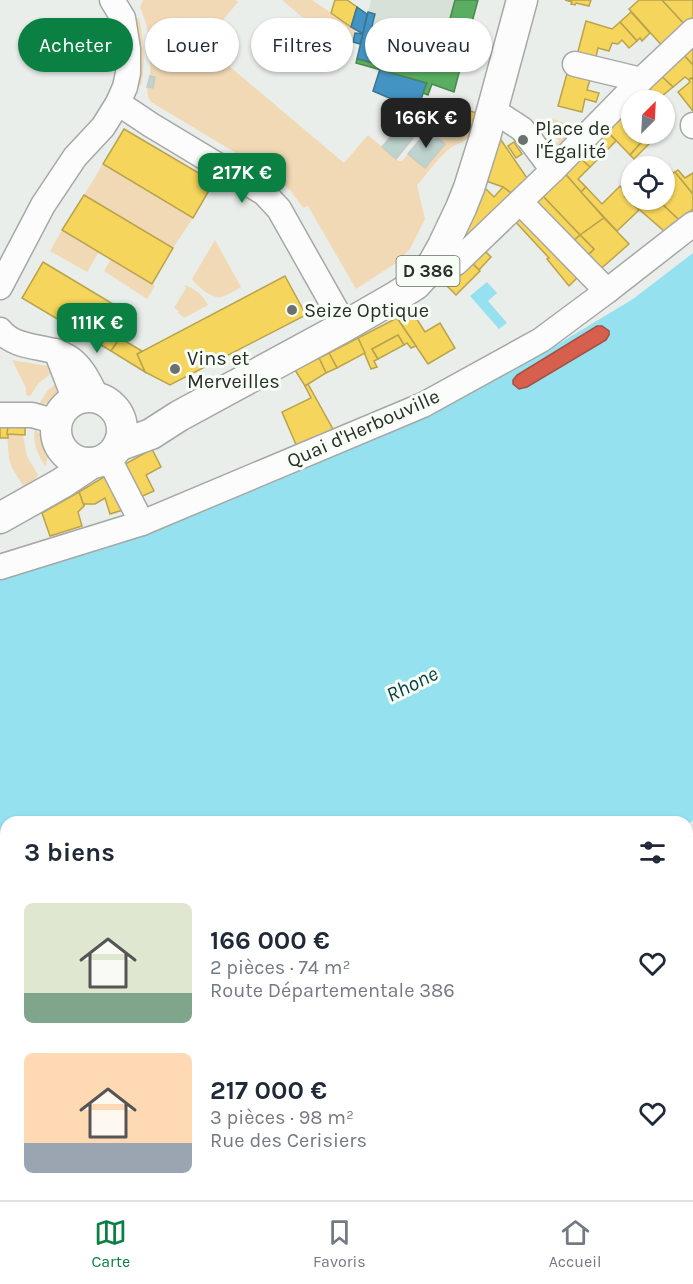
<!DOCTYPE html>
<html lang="fr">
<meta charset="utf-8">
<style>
:root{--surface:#fff;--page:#f2f2f3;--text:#1f2937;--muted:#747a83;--line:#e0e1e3;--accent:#0b8043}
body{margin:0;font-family:Karla,sans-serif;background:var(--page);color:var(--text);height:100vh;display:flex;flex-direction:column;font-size:22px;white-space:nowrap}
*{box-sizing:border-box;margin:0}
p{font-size:20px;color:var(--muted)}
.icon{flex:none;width:33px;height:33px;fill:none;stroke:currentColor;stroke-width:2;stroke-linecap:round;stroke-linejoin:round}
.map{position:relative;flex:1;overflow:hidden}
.panel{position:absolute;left:0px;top:816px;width:693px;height:384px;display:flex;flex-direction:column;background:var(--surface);border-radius:18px 18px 0 0;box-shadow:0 2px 4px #0004}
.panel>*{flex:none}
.guide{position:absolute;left:18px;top:18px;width:657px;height:54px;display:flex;gap:12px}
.needle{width:39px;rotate:24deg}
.buttons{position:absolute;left:621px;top:90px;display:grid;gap:12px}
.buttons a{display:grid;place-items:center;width:54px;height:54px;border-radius:50%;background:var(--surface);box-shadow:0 2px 4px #0004;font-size:30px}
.price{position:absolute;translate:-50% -51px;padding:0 14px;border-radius:12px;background:var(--accent);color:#fff;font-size:20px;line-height:39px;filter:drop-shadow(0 2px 3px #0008)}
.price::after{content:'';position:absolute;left:50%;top:36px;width:18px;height:14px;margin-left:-9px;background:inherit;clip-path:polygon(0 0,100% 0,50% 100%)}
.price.selected{background:#222;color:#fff}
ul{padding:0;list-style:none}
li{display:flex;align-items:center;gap:18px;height:150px;padding:0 24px}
li span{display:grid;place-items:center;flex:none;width:168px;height:120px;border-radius:9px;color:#555}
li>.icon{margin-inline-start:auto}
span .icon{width:72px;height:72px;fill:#fffc;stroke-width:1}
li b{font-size:26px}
h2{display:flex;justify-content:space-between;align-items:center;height:72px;padding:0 24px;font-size:26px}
.pill{padding:0 21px;border-radius:27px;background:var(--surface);box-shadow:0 2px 4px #0004;font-size:21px;line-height:54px}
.pill.selected{background:var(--accent);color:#fff}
.menu{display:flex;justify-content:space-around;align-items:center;height:84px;border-top:2px solid var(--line);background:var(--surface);font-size:16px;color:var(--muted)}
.menu a{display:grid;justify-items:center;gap:3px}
.menu .selected{color:var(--accent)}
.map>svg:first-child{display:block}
</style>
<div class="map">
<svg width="693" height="1200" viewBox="0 0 693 1200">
<rect width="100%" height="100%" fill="#eaeeea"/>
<g fill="#d8e1d7">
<path d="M 371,0 L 478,0 L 471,26 L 473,27 L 468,46 L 466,46 L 454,92 L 356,63 Z"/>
<path d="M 693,925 L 693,1039 L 687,1035 L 687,929 Z"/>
</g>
<g fill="#f1d9b5">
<path d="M 143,0 L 236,0 L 238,2 L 203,44 L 344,163 L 368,135 L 399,161 L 402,161 L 408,154 L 425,168 L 445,144 L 428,130 L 435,121 L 471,132 C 467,144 458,142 449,149 C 438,158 427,174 417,185 L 425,219 L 410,249 L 396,263 L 356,289 L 308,206 L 303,208 L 291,191 L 271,174 L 151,102 L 148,97 L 147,87 L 153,88 L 155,77 L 150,76 C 151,52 150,29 140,7 Z"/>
<path d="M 282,0 L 312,0 L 356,30 L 349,57 Z"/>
<path d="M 139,18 C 144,41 146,63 141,86 L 135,84 L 133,20 Z"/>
<path d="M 549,118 L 578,127 L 573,132 L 575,137 L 556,151 L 552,149 L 551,147 L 559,141 L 546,123 Z"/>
<path d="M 103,164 L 193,218 L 173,248 L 84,195 Z"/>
<path d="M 62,230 L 99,252 L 87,272 L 50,251 Z"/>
<path d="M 215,240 L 241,287 C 236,290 228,295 222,297 C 212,299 198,287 192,279 Z"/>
<path d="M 111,259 L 155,286 L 147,299 L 104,271 Z"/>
<path d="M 185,285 C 195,289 203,295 208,305 L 184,318 L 178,313 L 179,311 L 174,308 L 186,288 L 184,286 Z"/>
<path d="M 12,360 L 48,366 L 55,370 L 38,384 L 30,396 L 26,395 L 26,388 Z"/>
<path d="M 57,383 L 63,394 C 56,402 50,404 39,404 L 47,391 Z"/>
<path d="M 35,429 C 47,441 52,450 45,466 C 38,456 32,441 35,429 Z"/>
<path d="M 7,434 L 23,435 L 27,456 L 38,475 L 33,482 L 25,489 L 12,468 L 9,458 Z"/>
<path d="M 687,1190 L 693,1195 L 693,1200 L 340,1200 L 349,1194 L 687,1194 Z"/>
</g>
<g fill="#95e1ef">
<path d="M 693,253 L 693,821 L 687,824 L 687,822 L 6,822 L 6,1194 L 47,1194 L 37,1200 L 0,1200 L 0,577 L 414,421 L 550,349 L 633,299 Z"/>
<path d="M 487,282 L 497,293 L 488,301 L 507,323 L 499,329 L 470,296 Z"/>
</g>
<g fill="#f6d55c" stroke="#b9a34d" stroke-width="1.5">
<path d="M 335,0 L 347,0 L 357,7 L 351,27 L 331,13 Z"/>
<path d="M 565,0 L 591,0 L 589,6 L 576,3 L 575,5 L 571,4 L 572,2 Z"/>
<path d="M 639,0 L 662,0 L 688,28 L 665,49 L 629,9 Z"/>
<path d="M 662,0 L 693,0 L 693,23 L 688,28 Z"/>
<path d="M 631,12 L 650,33 L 642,41 L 640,38 L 637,41 L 620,22 Z"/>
<path d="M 586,21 L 612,29 L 620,22 L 637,41 L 629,48 L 622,40 L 618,44 L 612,43 L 609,51 L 598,48 L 595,61 L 577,55 Z"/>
<path d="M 693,43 L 693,65 L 681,52 Z"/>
<path d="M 681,52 L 693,65 L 693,80 L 691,78 L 689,80 L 685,77 L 673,87 L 658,73 Z"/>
<path d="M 568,70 L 591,76 L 587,90 L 599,93 L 596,102 L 585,99 L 582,112 L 558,106 Z"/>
<path d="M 658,73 L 673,87 L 657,100 L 642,100 L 637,94 Z"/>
<path d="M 691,78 L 693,80 L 693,111 L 678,92 L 690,82 L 689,80 Z"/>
<path d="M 637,94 L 642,100 L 632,100 L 632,134 L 645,134 L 647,136 L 630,155 L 603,127 Z"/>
<path d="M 445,104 L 477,113 L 471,132 L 431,120 Z"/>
<path d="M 603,127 L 616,141 L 590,167 L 575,154 Z"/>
<path d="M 124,129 L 214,182 L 193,218 L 103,164 Z"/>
<path d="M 647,136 L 651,142 L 634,159 L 630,155 Z"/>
<path d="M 498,139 L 501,140 L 529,181 L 515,196 L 503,187 L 486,181 Z"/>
<path d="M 514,142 L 522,154 L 516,158 L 508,146 Z"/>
<path d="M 575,154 L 590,167 L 578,179 L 586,187 L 581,192 L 561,169 Z"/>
<path d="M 666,165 L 673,173 L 675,172 L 693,194 L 693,209 L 679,220 L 658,200 L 664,200 L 664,166 Z"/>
<path d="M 561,169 L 604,218 L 580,235 L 538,191 Z"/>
<path d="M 678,170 L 685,178 L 693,173 L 693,194 L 675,172 Z"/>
<path d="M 620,186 L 627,194 L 625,197 L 639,210 L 617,231 L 581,192 L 586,187 L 602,204 Z"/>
<path d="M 484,187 L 494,197 L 503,187 L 515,196 L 456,250 Z"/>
<path d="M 632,190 L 632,200 L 658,200 L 679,220 L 664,231 L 625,197 Z"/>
<path d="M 538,191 L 580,235 L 569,245 L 527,201 Z"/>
<path d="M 84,195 L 173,248 L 152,284 L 62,230 Z"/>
<path d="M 521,209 L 580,275 L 569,286 L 547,259 L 549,258 L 512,218 Z"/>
<path d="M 604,218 L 629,244 L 596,273 L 583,260 L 594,249 L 580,235 Z"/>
<path d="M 580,235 L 594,249 L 583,260 L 569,245 Z"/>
<path d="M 482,248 L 491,257 L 479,270 L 470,261 Z"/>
<path d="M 470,261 L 480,271 L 456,295 L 446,285 Z"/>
<path d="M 43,262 L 133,316 L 111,351 L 22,298 Z"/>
<path d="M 285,276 L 306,315 L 170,385 L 145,372 L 137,354 Z"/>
<path d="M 411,310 L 425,332 L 440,323 L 455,348 L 428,364 L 397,318 Z"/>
<path d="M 397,318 L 416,346 L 411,348 L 407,343 L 404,345 L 398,335 L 372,349 L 378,359 L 374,361 L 377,367 L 371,369 L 358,338 Z"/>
<path d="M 398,335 L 404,345 L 378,359 L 372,349 Z"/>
<path d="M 120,338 L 142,351 L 137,354 L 145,372 L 111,351 Z"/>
<path d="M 358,338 L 365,353 L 337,368 L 329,353 Z"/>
<path d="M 329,353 L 337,368 L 326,373 L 319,358 Z"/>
<path d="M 319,358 L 326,373 L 305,386 L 295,370 Z"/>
<path d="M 308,384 L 334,431 L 297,447 L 282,412 L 311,398 L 305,386 Z"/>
<rect x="0" y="425" width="8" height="13"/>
<path d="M 8,425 L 25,426 L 25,435 L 7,434 Z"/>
<path d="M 152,449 L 161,467 L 146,475 L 154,491 L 136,499 L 120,467 Z"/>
<path d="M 107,475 L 126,509 L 110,514 L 105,498 L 95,504 L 84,504 L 84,506 L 79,492 Z"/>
<path d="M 79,492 L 84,506 L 78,512 L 82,526 L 50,536 L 42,513 Z"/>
</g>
<path fill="#d6604d" stroke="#a25142" stroke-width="1.5" d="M 597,326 L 602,326 L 609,331 L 609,335 L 606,340 L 527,387 L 519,389 L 513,384 L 513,380 L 517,375 Z"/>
<g fill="#4393c3" stroke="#3c7495" stroke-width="1.5">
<path d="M 357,7 L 367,14 L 363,34 L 351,27 Z"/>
<path d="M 368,12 L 375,14 L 372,26 L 385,30 L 377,64 L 357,59 Z"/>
<path d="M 355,33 L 363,34 L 360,44 L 353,42 Z"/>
<path d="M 380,69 L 427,83 L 417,110 L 373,91 Z"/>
<path d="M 693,986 L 693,1039 L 687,1035 L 687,993 L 690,991 L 689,988 Z"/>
</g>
<path fill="#5aae61" stroke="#4c8750" stroke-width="1.5" d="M 455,0 L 478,0 L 471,26 L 473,27 L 468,46 L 466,46 L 454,92 L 432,84 L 428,95 L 423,93 L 427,83 L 356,63 L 357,59 L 377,64 L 381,46 L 438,63 Z"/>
<g fill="#bdd3cd" stroke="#c6cac8" stroke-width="1.5">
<path d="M 150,76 L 155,77 L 153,88 L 147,87 Z"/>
<path d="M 415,117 L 426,126 L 418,135 L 417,133 L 396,159 L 382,147 L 403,122 L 408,125 Z"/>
<path d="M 428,130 L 445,144 L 425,168 L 408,154 Z"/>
</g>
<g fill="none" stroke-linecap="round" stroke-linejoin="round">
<g stroke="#a5a8a5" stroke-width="27">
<g id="minor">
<path d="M 575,64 L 641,80"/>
<path d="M 118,103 L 151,125 L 264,193 L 279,209 L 345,326"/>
<path d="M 493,110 L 522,129 L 553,170"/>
<path d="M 693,125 L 693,126"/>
<path d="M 520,202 L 607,291"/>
<path d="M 434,262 L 456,263 L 553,170 L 641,80 L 693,31"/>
<path d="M 0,287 L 43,205 L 75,157 L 103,127 L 118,103 L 125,87 L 128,73 L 128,49 L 123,18 L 112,0"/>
<path d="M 0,330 C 17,351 47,344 68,357 C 83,366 90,384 98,399"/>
<path d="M 56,351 L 71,390 L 72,401"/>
<path d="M 0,415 L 32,415 L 57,422"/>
<path d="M 108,457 L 142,523"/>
<path d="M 0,567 L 142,523 L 423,405 L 541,340 L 607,291 L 693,224"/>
<path d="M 687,1159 L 693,1164"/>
<path d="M 223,1194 L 225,1200"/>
<path d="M 274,1200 L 284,1194"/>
</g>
</g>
<g stroke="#a5a8a5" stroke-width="33">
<g id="major">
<circle cx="89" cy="430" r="33"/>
<path d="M 118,446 L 151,434 L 179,416 L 345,326 L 397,296 L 416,284 L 426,273 L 434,262 L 443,246 L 461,208 L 469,188 L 485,137 L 522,0"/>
<path d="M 0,518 L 62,483 L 92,463"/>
<path d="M 687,855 L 693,852"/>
<path d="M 687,906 L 693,901"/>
<path d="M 687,1081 L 693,1087"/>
<path d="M 687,1111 L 693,1116"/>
<path d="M 82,1200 L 92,1194"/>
<path d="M 143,1200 L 154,1194"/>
</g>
</g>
<use href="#minor" stroke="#fcfcfc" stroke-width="24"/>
<use href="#major" stroke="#fcfcfc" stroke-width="30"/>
</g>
<g fill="#6d716d" stroke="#f6fef5" stroke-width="2">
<circle cx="523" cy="140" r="6"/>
<circle cx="292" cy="310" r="6"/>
<circle cx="175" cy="369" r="6"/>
</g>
<g text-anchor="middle" stroke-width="6" stroke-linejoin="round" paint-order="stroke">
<rect fill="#f6fef5" stroke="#676c67" stroke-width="1.5" x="396.5" y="256" width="63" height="30" rx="4.5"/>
<g font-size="18" font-weight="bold" fill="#2a2d2a">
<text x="428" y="277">D 386</text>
</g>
<g font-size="20" fill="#2a2d2a" stroke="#f6fef5" text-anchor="start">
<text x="535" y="135">Place de<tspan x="535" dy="23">l'Égalité</tspan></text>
<text x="304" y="317">Seize Optique</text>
<text x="187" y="365">Vins et<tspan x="187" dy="23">Merveilles</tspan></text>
</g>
<g font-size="20" fill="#2a2d2a" stroke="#f6fef5">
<text transform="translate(363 428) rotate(-24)" y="7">Quai d'Herbouville</text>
</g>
<g font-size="21" font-style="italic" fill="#073c45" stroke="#f6fef5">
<text transform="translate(412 684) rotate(-26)" y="7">Rhone</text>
</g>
</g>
</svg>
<div class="buttons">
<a><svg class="needle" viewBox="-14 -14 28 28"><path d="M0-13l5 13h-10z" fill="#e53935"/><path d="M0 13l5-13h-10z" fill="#747a83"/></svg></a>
<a><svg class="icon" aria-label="locate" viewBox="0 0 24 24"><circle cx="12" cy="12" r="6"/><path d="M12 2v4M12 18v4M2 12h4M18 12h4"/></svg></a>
</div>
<b class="price selected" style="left:426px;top:149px">166K €</b>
<b class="price" style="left:242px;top:204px">217K €</b>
<b class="price" style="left:97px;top:354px">111K €</b>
<div class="guide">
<a class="pill selected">Acheter</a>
<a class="pill">Louer</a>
<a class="pill">Filtres</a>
<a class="pill">Nouveau</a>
</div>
<section class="panel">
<h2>3 biens<svg class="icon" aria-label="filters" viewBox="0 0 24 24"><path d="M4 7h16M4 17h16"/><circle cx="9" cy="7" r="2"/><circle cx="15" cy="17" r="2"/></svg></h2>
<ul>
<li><span style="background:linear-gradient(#dfe7d0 75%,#7fa58c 0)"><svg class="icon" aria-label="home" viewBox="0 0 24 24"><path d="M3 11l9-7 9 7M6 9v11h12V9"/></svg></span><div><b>166 000 €</b><p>2 pièces · 74 m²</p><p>Route Départementale 386</p></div><svg class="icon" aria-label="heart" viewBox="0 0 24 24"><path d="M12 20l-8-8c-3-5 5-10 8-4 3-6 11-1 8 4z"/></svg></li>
<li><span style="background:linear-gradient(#ffd9b3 75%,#9aa5b1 0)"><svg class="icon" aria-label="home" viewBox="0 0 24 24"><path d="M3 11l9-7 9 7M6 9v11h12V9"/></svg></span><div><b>217 000 €</b><p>3 pièces · 98 m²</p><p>Rue des Cerisiers</p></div><svg class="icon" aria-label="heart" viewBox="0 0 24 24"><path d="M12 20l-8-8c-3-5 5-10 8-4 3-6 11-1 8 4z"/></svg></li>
</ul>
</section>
</div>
<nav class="menu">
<a class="selected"><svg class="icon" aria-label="map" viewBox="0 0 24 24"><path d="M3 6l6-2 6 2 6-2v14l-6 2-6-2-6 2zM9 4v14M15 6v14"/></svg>Carte</a>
<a><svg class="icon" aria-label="saved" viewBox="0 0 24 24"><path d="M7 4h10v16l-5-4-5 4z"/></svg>Favoris</a>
<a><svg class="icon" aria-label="home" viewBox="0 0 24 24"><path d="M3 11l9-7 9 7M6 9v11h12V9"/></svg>Accueil</a>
</nav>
